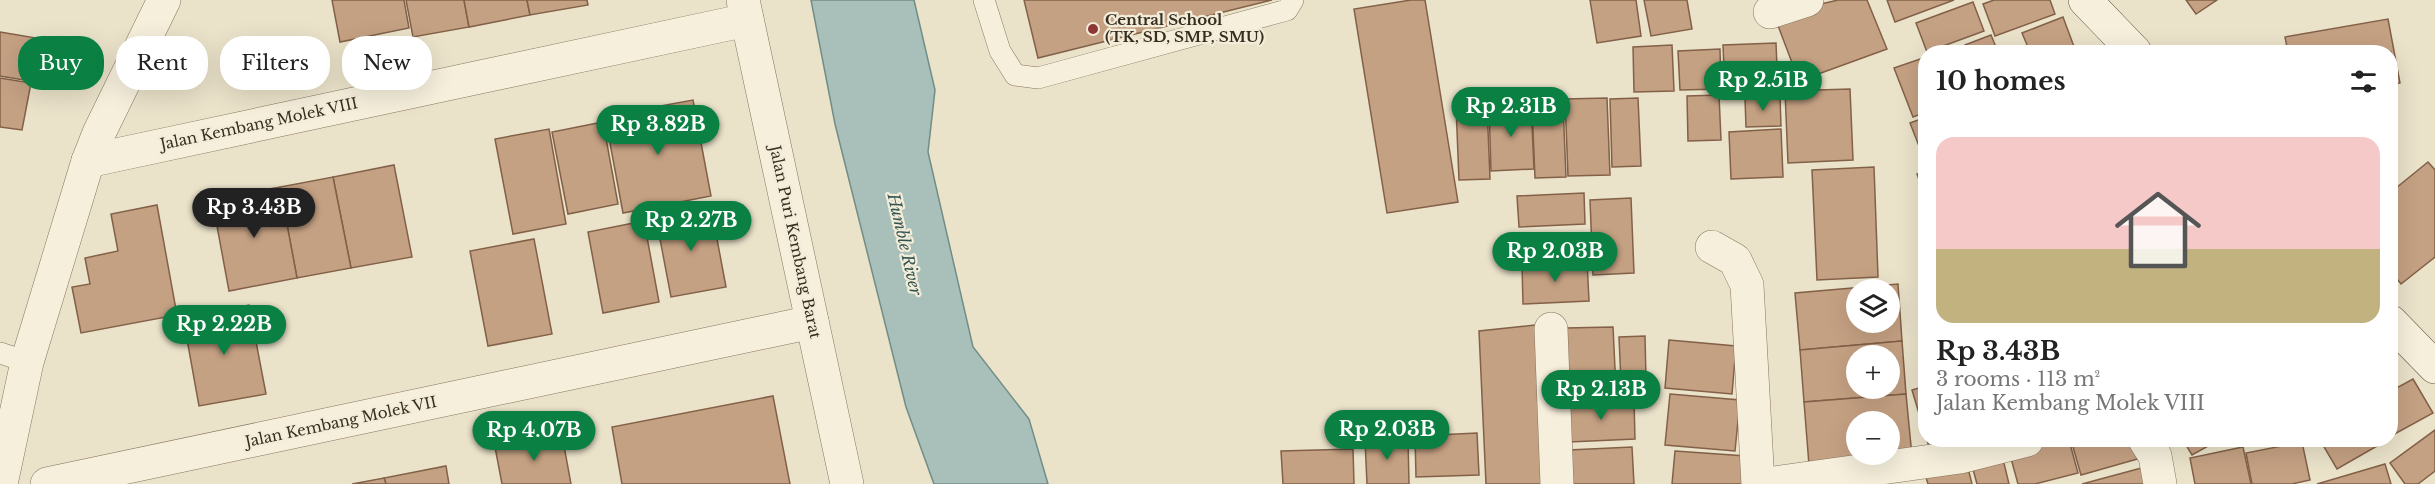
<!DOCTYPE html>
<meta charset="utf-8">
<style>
:root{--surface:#fff;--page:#f6f6f6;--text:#222;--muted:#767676;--accent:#0b8043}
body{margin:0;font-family:"Libre Baskerville",serif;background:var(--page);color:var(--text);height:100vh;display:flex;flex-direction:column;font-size:22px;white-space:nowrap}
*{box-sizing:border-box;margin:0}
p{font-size:20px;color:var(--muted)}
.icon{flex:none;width:33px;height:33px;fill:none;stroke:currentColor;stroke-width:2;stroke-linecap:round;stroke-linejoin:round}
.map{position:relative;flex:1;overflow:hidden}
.drawer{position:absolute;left:1918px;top:45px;width:480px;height:402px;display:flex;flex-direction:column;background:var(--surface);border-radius:24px;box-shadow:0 6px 24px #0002}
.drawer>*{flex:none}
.hud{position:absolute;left:18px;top:36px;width:570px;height:54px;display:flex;gap:12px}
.buttons{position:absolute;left:1846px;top:279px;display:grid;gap:12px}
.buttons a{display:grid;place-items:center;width:54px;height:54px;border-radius:50%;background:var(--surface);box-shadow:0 6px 24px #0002;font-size:30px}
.price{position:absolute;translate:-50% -51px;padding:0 14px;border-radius:21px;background:var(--accent);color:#fff;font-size:20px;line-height:39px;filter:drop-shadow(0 2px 3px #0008)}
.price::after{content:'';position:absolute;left:50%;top:36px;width:18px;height:14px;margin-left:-9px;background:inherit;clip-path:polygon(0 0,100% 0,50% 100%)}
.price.active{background:#222;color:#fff}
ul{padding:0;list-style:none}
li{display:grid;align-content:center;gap:12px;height:318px;padding:0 18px}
li span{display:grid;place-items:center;height:186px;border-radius:18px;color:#555}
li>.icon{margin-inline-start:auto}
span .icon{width:108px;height:108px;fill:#fffc;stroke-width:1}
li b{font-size:26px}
h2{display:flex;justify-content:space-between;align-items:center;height:72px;padding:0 18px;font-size:26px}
.tag{padding:0 21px;border-radius:24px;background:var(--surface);box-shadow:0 6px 24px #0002;font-size:21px;line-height:54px}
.tag.active{background:var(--accent);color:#fff}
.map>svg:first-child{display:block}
</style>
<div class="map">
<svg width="2435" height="484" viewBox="0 0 2435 484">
<rect width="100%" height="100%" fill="#eae2c9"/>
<path fill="#a9bfba" stroke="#718d87" stroke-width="1.5" d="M 811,0 L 914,0 L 935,90 L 928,152 L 973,347 L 1029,419 L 1048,484 L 934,484 L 906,407 L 835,124 Z"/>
<g fill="#c5a183" stroke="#826148" stroke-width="1.5" fill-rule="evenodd">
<path d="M 332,0 L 404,0 L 409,28 L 340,42 Z"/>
<path d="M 406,0 L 464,0 L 469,27 L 413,37 Z"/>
<path d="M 464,0 L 527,0 L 530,15 L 469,27 Z"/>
<path d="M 527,0 L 587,0 L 588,5 L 530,15 Z"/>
<path d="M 1024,0 L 1272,0 L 1038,58 Z"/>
<path d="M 1411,0 L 1425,0 L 1458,202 L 1387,213 L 1354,9 Z"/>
<path d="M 1590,0 L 1636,0 L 1641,36 L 1597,43 Z"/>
<path d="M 1644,0 L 1687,0 L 1692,29 L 1651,36 Z"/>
<path d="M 1838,0 L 1867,0 L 1887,49 L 1799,81 L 1774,15 Z"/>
<path d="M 1887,0 L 1954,0 L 1895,22 Z"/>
<path d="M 1994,0 L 2050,0 L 2055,14 L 1995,36 L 1983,4 Z"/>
<path d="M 2186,0 L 2217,0 L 2196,14 Z"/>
<path d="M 1973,2 L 1984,31 L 1927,52 L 1916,23 Z"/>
<path d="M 2063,17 L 2076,52 L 2030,52 L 2022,33 Z"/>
<path d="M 2388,19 L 2400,83 L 2391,85 L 2391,52 L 2288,52 L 2285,37 Z"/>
<path d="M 0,32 L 48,40 L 41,83 L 0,76 Z"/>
<path d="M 1991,35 L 1998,52 L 1968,52 L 1965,45 Z"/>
<path d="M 1776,43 L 1778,91 L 1725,93 L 1723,45 Z"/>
<path d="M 1672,45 L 1674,91 L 1634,92 L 1633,47 Z"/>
<path d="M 1720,49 L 1721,89 L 1680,90 L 1678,51 Z"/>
<path d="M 1926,57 L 1926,112 L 1913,117 L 1894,68 Z"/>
<path d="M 0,78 L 31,83 L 22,130 L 0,127 Z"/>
<path d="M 1850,89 L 1853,160 L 1788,163 L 1785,91 Z"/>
<path d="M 1719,95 L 1721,140 L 1688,141 L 1687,96 Z"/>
<path d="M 1780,97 L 1781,126 L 1746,127 L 1745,99 Z"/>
<path d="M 1607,98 L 1610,175 L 1568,176 L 1565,99 Z"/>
<path d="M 1638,98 L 1641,166 L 1612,167 L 1610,99 Z"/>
<path d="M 693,100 L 711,196 L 623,213 L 605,116 Z"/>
<path d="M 1531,104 L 1534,169 L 1491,171 L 1489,106 Z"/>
<path d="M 1563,104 L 1566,177 L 1535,178 L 1532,106 Z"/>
<path d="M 1487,105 L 1490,179 L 1459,180 L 1456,106 Z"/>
<path d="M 1926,117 L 1926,164 L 1910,123 Z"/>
<path d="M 603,122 L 618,204 L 568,214 L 552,132 Z"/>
<path d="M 549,129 L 566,224 L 513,234 L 495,139 Z"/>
<path d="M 1781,129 L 1783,177 L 1731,179 L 1729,132 Z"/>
<path d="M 2428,162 L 2435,170 L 2435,257 L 2401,284 L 2391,271 L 2391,192 Z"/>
<path d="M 394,165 L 412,257 L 351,268 L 333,177 Z"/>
<path d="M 1874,167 L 1878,277 L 1817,280 L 1812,170 Z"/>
<path d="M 1926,171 L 1926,199 L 1917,174 Z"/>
<path d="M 333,177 L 351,268 L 297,278 L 280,187 Z"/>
<path d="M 280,187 L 297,278 L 229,291 L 212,199 Z"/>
<path d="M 1584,193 L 1585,224 L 1519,227 L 1517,196 Z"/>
<path d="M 1631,198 L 1634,273 L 1593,275 L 1590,200 Z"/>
<path d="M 157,205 L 177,315 L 81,333 L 72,287 L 90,284 L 85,258 L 118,251 L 111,214 Z"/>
<path d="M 711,207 L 726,287 L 671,297 L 656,218 Z"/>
<path d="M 644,221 L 659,302 L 603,313 L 588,232 Z"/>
<path d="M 534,239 L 552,334 L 488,346 L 470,251 Z"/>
<path d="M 1587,261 L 1589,301 L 1523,304 L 1522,264 Z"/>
<path d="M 1898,284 L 1902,341 L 1800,350 L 1795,293 ZM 1857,290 L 1890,290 L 1890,322 L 1857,322 Z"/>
<path d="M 249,305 L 266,394 L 199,406 L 183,317 Z"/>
<path d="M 1544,324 L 1545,484 L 1486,484 L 1479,331 Z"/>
<path d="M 1613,327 L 1616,390 L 1569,391 L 1566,328 Z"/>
<path d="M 1645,336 L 1646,380 L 1621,382 L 1619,337 Z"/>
<path d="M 1669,340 L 1736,346 L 1732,394 L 1665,388 Z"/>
<path d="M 1902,341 L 1906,394 L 1804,402 L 1800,350 ZM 1857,356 L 1890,356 L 1890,388 L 1857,388 Z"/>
<path d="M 2413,379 L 2433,413 L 2391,436 L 2391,391 Z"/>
<path d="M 1926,386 L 1926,437 L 1912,390 Z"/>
<path d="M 1670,394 L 1740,400 L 1735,451 L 1665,445 Z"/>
<path d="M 1906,394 L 1912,456 L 1809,465 L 1804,402 ZM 1857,422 L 1890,422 L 1890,454 L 1857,454 Z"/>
<path d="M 773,396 L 790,484 L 622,484 L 612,427 Z"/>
<path d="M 1634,400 L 1635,439 L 1569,442 L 1568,403 Z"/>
<path d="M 2435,430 L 2435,471 L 2418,484 L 2405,484 L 2390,463 Z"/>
<path d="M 1477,433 L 1479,475 L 1416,477 L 1415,436 Z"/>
<path d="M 562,435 L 571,484 L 502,484 L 495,447 Z"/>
<path d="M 1408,438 L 1409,484 L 1367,484 L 1365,440 Z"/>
<path d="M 1927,440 L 1967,440 L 1930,450 Z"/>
<path d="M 2054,440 L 2069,440 L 2078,473 L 2035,484 L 2018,484 L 2009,451 Z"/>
<path d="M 2071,440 L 2136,440 L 2141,458 L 2081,475 Z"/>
<path d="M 2183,440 L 2219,440 L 2192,455 Z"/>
<path d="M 2320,440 L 2382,440 L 2384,442 L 2337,469 Z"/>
<path d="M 2302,442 L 2310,480 L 2292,484 L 2252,484 L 2246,453 Z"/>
<path d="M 1632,447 L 1634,484 L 1571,484 L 1569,450 Z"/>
<path d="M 2243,447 L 2251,484 L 2195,484 L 2190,458 Z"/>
<path d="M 1353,449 L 1354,484 L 1283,484 L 1281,451 Z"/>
<path d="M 1675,451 L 1746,456 L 1744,484 L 1672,484 Z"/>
<path d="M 2001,451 L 2009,484 L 1977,484 L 1970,458 Z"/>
<path d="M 1965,456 L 1972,484 L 1928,484 L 1923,468 Z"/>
<path d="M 2385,464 L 2391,484 L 2317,484 Z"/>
<path d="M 446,466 L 449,484 L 386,484 L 384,478 Z"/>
<path d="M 2149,466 L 2154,484 L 2082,484 Z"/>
<path d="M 384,478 L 386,484 L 352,484 Z"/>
</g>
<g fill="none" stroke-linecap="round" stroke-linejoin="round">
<g stroke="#85755f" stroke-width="22">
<g id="service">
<path d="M 984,0 L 1000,51 L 1015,75 L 1038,78 L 1287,10 L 1293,0"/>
<path d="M 0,353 L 27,362"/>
</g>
</g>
<g stroke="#85755f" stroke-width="34">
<g id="minor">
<path d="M 743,0 L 847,484"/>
<path d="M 1770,12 L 1807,0"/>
<path d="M 88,161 L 747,20"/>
<path d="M 1712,247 L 1735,260 L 1747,285 L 1758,484"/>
<path d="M 1551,329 L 1557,484"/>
<path d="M 2145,440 L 2155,456 L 2160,484"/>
<path d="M 1,484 L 27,362 L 88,161 L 99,133 L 164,0"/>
<path d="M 47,484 L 812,322"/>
<path d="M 1766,484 L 1960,457 L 2027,440"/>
</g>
</g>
<g stroke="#675642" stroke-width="34">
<g id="secondary">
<path d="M 2085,0 L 2135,52"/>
<path d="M 2391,322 L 2435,367"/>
</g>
</g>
<use href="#service" stroke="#f6efdc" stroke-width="21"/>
<use href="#minor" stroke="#f6efdc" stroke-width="33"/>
<use href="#secondary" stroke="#f6efdc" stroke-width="33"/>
</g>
<circle fill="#8e3835" stroke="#f2ecd8" stroke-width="2" cx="1093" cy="29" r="6"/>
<g text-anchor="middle" stroke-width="4.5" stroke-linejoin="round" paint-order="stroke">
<g font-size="15" font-weight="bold" fill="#372d21" stroke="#f2ecd8" text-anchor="start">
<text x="1105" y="25">Central School<tspan x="1105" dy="17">(TK, SD, SMP, SMU)</tspan></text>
</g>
<g font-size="15" fill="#372d21" stroke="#f2ecd8">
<text transform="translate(259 124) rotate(-12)" y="5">Jalan Kembang Molek VIII</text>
<text transform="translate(795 242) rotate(78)" y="5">Jalan Puri Kembang Barat</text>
<text transform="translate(341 422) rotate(-12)" y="5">Jalan Kembang Molek VII</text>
</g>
<g font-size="16" font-style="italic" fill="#325554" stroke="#f2ecd8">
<text transform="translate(905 244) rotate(77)" y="6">Humble River</text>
</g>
</g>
</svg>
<div class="buttons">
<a><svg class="icon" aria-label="layers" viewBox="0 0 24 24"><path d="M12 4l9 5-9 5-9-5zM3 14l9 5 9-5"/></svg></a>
<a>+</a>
<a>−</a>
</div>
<b class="price" style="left:1763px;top:112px">Rp 2.51B</b>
<b class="price" style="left:1511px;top:138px">Rp 2.31B</b>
<b class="price" style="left:658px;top:156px">Rp 3.82B</b>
<b class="price active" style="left:254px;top:239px">Rp 3.43B</b>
<b class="price" style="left:691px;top:252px">Rp 2.27B</b>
<b class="price" style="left:1555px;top:283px">Rp 2.03B</b>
<b class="price" style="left:224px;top:356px">Rp 2.22B</b>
<b class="price" style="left:1601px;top:421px">Rp 2.13B</b>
<b class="price" style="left:1387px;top:461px">Rp 2.03B</b>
<b class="price" style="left:534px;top:462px">Rp 4.07B</b>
<div class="hud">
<a class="tag active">Buy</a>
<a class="tag">Rent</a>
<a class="tag">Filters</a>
<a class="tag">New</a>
</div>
<section class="drawer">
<h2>10 homes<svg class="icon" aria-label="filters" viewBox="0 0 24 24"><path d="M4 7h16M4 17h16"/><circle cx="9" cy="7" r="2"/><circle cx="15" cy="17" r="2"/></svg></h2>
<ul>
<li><span style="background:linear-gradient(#f6c9c9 60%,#c2b280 0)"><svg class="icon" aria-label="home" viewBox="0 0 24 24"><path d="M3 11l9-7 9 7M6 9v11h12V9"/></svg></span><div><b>Rp 3.43B</b><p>3 rooms · 113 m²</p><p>Jalan Kembang Molek VIII</p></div></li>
</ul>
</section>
</div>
